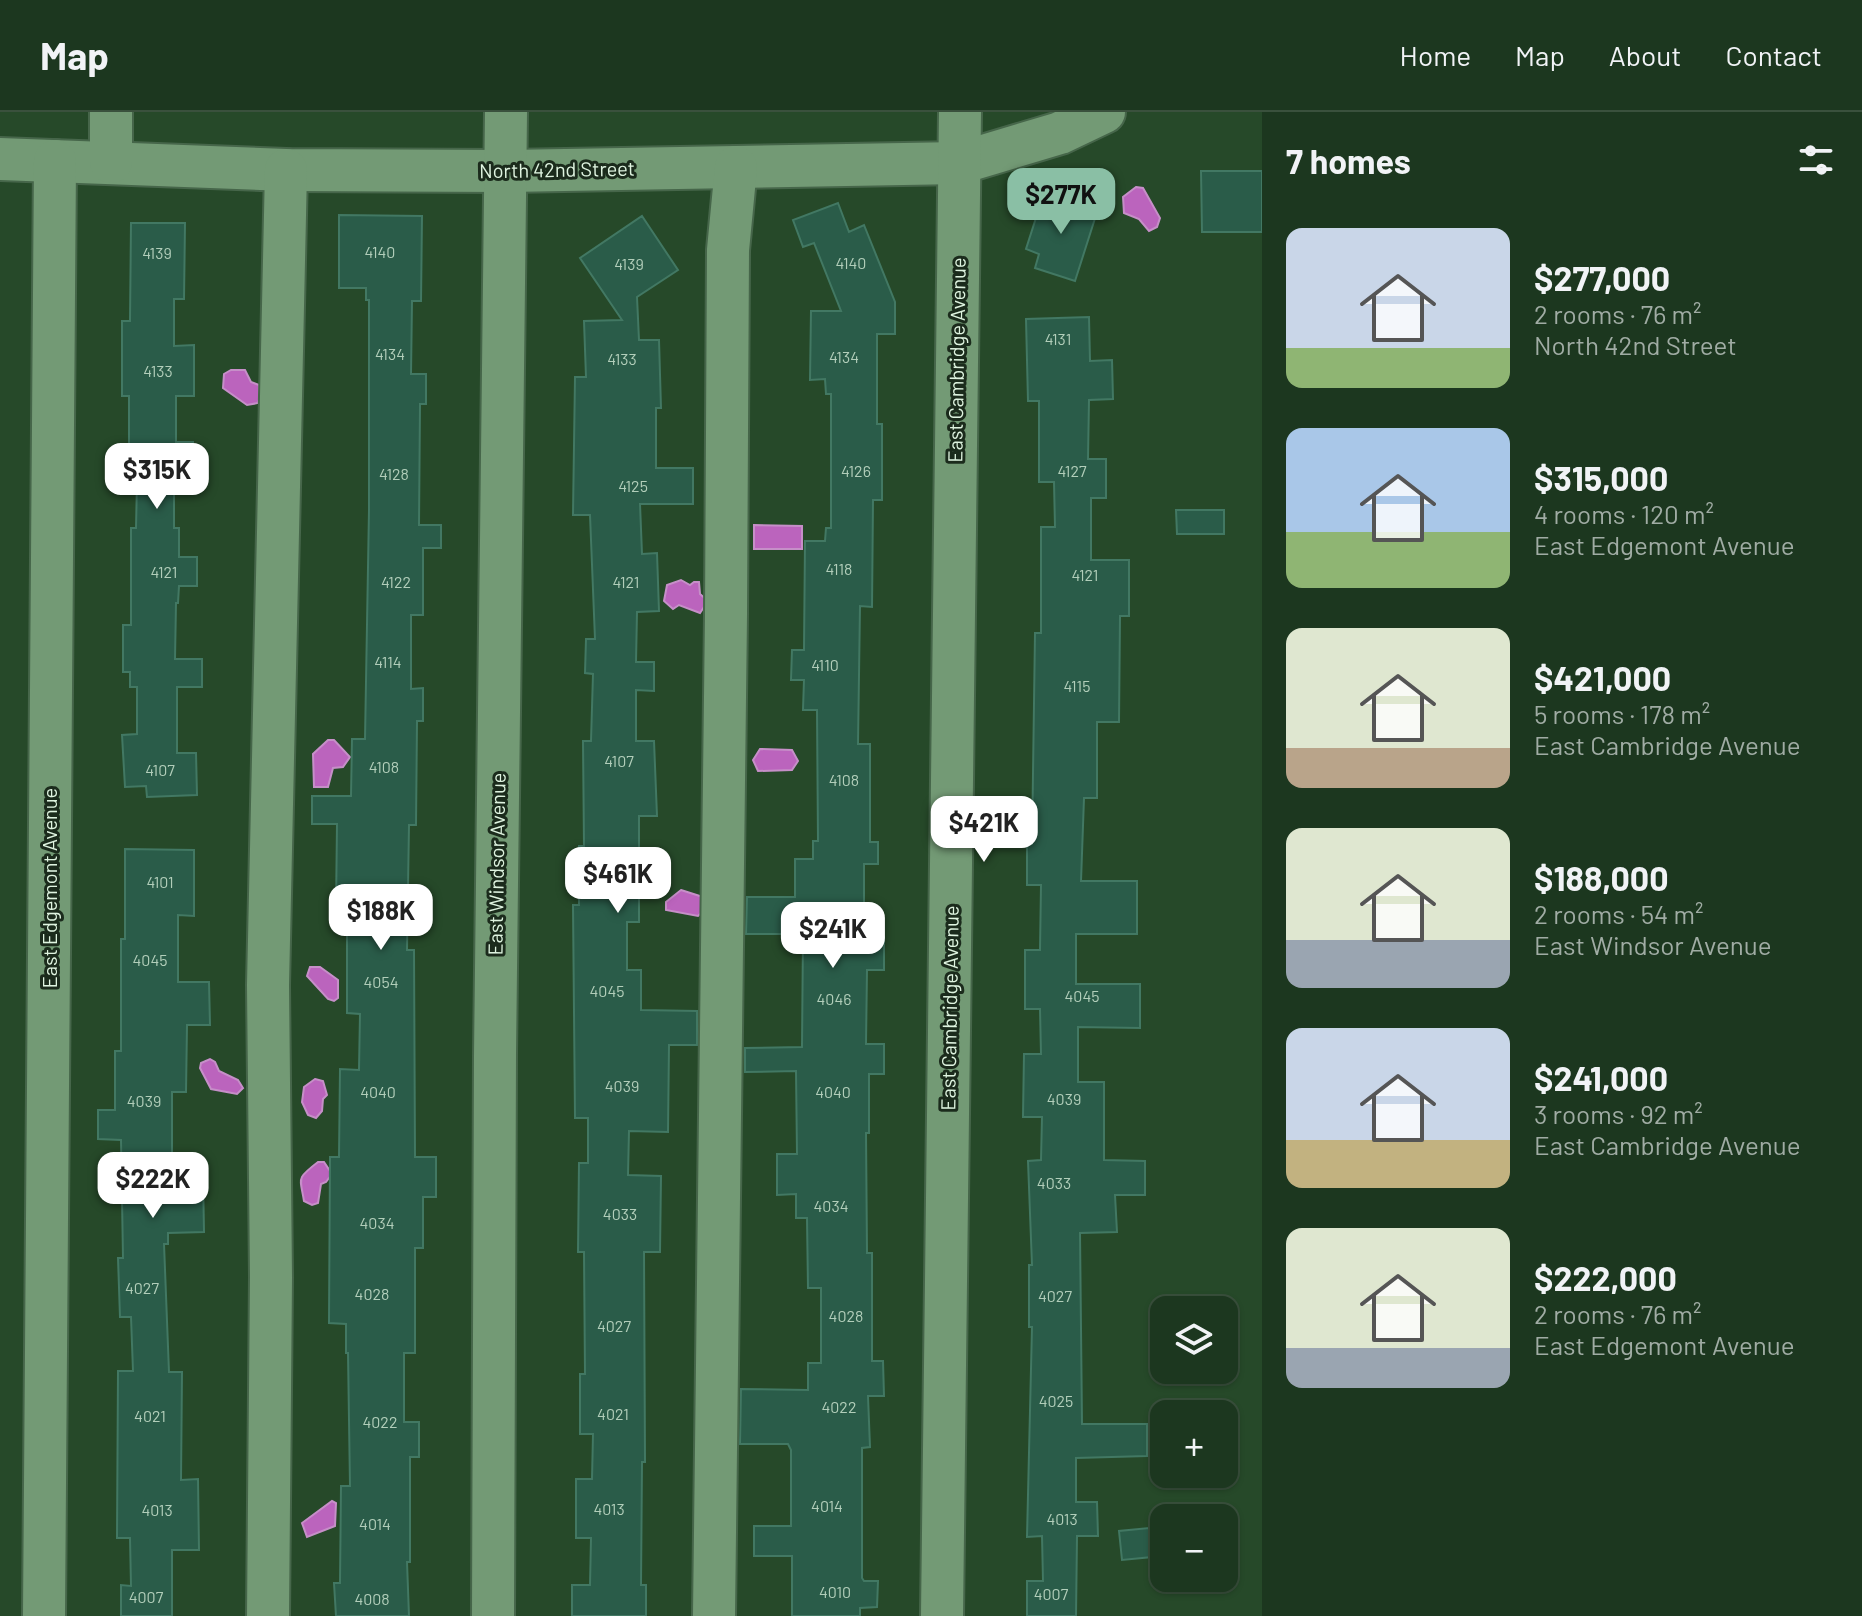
<!DOCTYPE html>
<meta charset="utf-8">
<style>
:root{--surface:#1c371f;--page:#253f28;--text:#f1f3f6;--muted:#a0aca4;--line:#3a513d;--accent:#8abfa5}
body{margin:0;font-family:Barlow,sans-serif;background:var(--page);color:var(--text);height:100vh;display:flex;flex-direction:column;font-size:30px;white-space:nowrap}
*{box-sizing:border-box;margin:0}
p{font-size:26px;color:var(--muted)}
.icon{flex:none;width:44px;height:44px;fill:none;stroke:currentColor;stroke-width:2;stroke-linecap:round;stroke-linejoin:round}
.map{position:relative;flex:1;overflow:hidden}
.drawer{display:flex;flex-direction:column;background:var(--surface);width:600px}
.drawer>*{flex:none}
.buttons{position:absolute;left:1150px;top:1184px;display:grid;gap:16px}
.buttons a{display:grid;place-items:center;width:88px;height:88px;border-radius:16px;background:var(--surface);box-shadow:0 2px 6px #0004,0 0 0 2px var(--line);font-size:40px}
.price{position:absolute;translate:-50% -68px;padding:0 18px;border-radius:16px;background:#fff;color:#222;font-size:26px;line-height:52px;filter:drop-shadow(0 2px 4px #0008)}
.price::after{content:'';position:absolute;left:50%;top:48px;width:24px;height:18px;margin-left:-12px;background:inherit;clip-path:polygon(0 0,100% 0,50% 100%)}
.price.on{background:var(--accent);color:#111}
ul{padding:0;list-style:none}
li{display:flex;align-items:center;gap:24px;height:200px;padding:0 24px}
li span{display:grid;place-items:center;flex:none;width:224px;height:160px;border-radius:16px;color:#555}
li>.icon{margin-inline-start:auto}
span .icon{width:96px;height:96px;fill:#fffc;stroke-width:1}
li b{font-size:34px}
h2{display:flex;justify-content:space-between;align-items:center;height:96px;padding:0 24px;font-size:34px}
header{display:flex;align-items:center;gap:48px;box-sizing:border-box;height:112px;padding:0 40px;background:var(--surface);border-bottom:2px solid var(--line)}
header strong{font-size:38px}
nav{display:flex;gap:44px;margin-inline-start:auto;font-size:28px}
main{display:flex;flex:1;min-height:0}
.map>svg:first-child{display:block}
</style>
<header>
<strong>Map</strong>
<nav><a>Home</a><a>Map</a><a>About</a><a>Contact</a></nav>
</header>
<main>
<div class="map">
<svg width="1262" height="1504" viewBox="0 0 1262 1504">
<rect width="100%" height="100%" fill="#264929"/>
<g fill="#bb64bd" stroke="#c68fc8" stroke-width="2">
<path d="M 1136,75 L 1143,76 L 1160,106 L 1157,115 L 1149,119 L 1139,107 L 1124,101 L 1123,85 Z"/>
<path d="M 231,258 L 245,258 L 251,270 L 259,273 L 260,284 L 258,291 L 247,293 L 223,276 L 224,262 Z"/>
<path d="M 754,413 L 802,414 L 802,437 L 754,437 Z"/>
<path d="M 681,468 L 690,473 L 694,470 L 699,470 L 700,482 L 708,489 L 700,501 L 679,493 L 673,497 L 664,489 L 667,473 Z"/>
<path d="M 328,628 L 334,628 L 350,645 L 343,655 L 333,656 L 328,675 L 314,675 L 313,642 Z"/>
<path d="M 760,637 L 792,638 L 798,649 L 792,658 L 758,659 L 753,648 Z"/>
<path d="M 681,778 L 703,785 L 702,800 L 698,804 L 666,798 L 666,790 Z"/>
<path d="M 310,855 L 320,855 L 338,868 L 338,886 L 334,889 L 328,887 L 307,864 Z"/>
<path d="M 210,947 L 215,950 L 219,959 L 238,968 L 243,976 L 237,982 L 211,977 L 200,956 L 201,951 Z"/>
<path d="M 315,967 L 323,969 L 327,983 L 323,987 L 322,999 L 316,1006 L 308,1003 L 302,990 L 304,975 Z"/>
<path d="M 318,1050 L 324,1050 L 332,1062 L 326,1070 L 321,1072 L 318,1091 L 312,1093 L 304,1089 C 300,1065 296,1067 318,1050 Z"/>
<path d="M 332,1389 L 336,1391 L 335,1414 L 307,1425 L 302,1411 Z"/>
</g>
<g fill="#2a5c49" stroke="#427863" stroke-width="2">
<path d="M 1201,59 L 1262,59 L 1262,120 L 1202,120 Z"/>
<path d="M 1044,81 L 1098,97 L 1075,169 L 1035,156 L 1039,142 L 1026,137 Z"/>
<path d="M 838,91 L 849,120 L 864,113 L 895,190 L 895,222 L 877,222 L 877,312 L 882,312 L 882,388 L 873,388 L 872,495 L 860,494 L 858,632 L 870,632 L 870,730 L 878,730 L 878,752 L 864,752 L 864,825 L 884,825 L 884,858 L 867,858 L 866,932 L 884,932 L 884,962 L 869,962 L 869,1021 L 866,1021 L 867,1141 L 872,1141 L 872,1249 L 883,1249 L 884,1284 L 868,1284 L 870,1335 L 862,1336 L 862,1466 L 864,1469 L 878,1469 L 877,1495 L 860,1496 L 860,1504 L 792,1504 L 792,1444 L 754,1444 L 754,1414 L 791,1414 L 791,1338 L 788,1332 L 740,1332 L 741,1277 L 808,1278 L 808,1251 L 821,1251 L 821,1176 L 808,1176 L 807,1106 L 796,1106 L 796,1082 L 777,1083 L 777,1042 L 797,1042 L 796,959 L 745,960 L 745,936 L 802,935 L 803,822 L 746,822 L 747,785 L 795,785 L 795,747 L 813,747 L 813,729 L 818,729 L 817,598 L 803,598 L 804,568 L 791,568 L 792,538 L 804,538 L 805,429 L 825,429 L 826,416 L 831,416 L 831,282 L 826,282 L 825,267 L 810,268 L 811,199 L 841,199 L 814,131 L 803,135 L 793,108 Z"/>
<path d="M 339,103 L 422,104 L 421,189 L 412,189 L 411,262 L 426,262 L 426,292 L 420,292 L 419,413 L 441,413 L 441,436 L 423,436 L 423,503 L 411,503 L 411,577 L 423,576 L 423,609 L 417,609 L 416,713 L 409,713 L 407,838 L 414,838 L 415,1045 L 436,1045 L 436,1085 L 423,1085 L 423,1136 L 415,1136 L 415,1241 L 404,1241 L 404,1310 L 419,1310 L 419,1345 L 410,1345 L 410,1450 L 407,1450 L 409,1504 L 336,1504 L 334,1471 L 340,1471 L 341,1374 L 350,1374 L 348,1241 L 346,1241 L 346,1212 L 329,1211 L 330,1045 L 339,1045 L 340,957 L 359,958 L 360,902 L 347,901 L 347,795 L 336,795 L 337,712 L 312,712 L 312,684 L 351,684 L 352,627 L 365,627 L 369,398 L 369,188 L 366,188 L 366,176 L 339,176 Z"/>
<path d="M 642,104 L 678,158 L 637,185 L 639,228 L 659,228 L 661,296 L 656,296 L 656,356 L 693,356 L 693,392 L 640,392 L 642,442 L 657,441 L 659,499 L 637,500 L 636,550 L 654,550 L 654,579 L 636,578 L 636,629 L 654,629 L 657,704 L 639,704 L 639,810 L 627,810 L 627,858 L 641,858 L 641,898 L 697,899 L 697,933 L 669,933 L 668,1020 L 629,1019 L 628,1063 L 661,1064 L 660,1140 L 644,1140 L 645,1350 L 642,1350 L 641,1473 L 646,1473 L 646,1504 L 572,1504 L 572,1473 L 590,1473 L 591,1426 L 576,1426 L 576,1367 L 592,1367 L 593,1322 L 580,1322 L 580,1262 L 585,1262 L 584,1140 L 578,1140 L 579,1051 L 588,1051 L 588,1006 L 575,1006 L 573,793 L 579,793 L 579,734 L 584,734 L 583,629 L 591,629 L 593,562 L 585,561 L 586,527 L 595,527 L 590,403 L 573,403 L 575,265 L 586,265 L 584,209 L 622,208 L 580,146 Z"/>
<path d="M 131,111 L 185,111 L 184,187 L 174,187 L 174,234 L 194,233 L 194,284 L 176,284 L 176,330 L 193,330 L 193,368 L 174,368 L 174,416 L 179,416 L 179,445 L 197,445 L 197,474 L 179,474 L 178,491 L 176,491 L 175,547 L 202,547 L 202,575 L 177,575 L 177,641 L 196,641 L 197,683 L 147,685 L 146,674 L 125,675 L 122,623 L 137,622 L 137,575 L 130,575 L 130,560 L 123,560 L 123,513 L 131,513 L 131,416 L 136,416 L 137,369 L 129,370 L 129,284 L 122,284 L 122,209 L 130,209 Z"/>
<path d="M 1089,205 L 1090,249 L 1112,248 L 1113,287 L 1089,288 L 1088,347 L 1106,347 L 1106,386 L 1091,386 L 1091,448 L 1129,448 L 1129,504 L 1120,504 L 1119,610 L 1097,610 L 1097,686 L 1084,686 L 1081,769 L 1137,769 L 1137,822 L 1076,822 L 1076,872 L 1140,872 L 1140,916 L 1078,915 L 1078,970 L 1104,970 L 1104,1048 L 1145,1049 L 1145,1083 L 1115,1083 L 1117,1120 L 1080,1121 L 1082,1312 L 1147,1312 L 1147,1344 L 1076,1346 L 1076,1390 L 1097,1390 L 1098,1424 L 1077,1424 L 1076,1504 L 1027,1504 L 1027,1469 L 1043,1469 L 1042,1424 L 1027,1425 L 1032,1215 L 1029,1215 L 1029,1153 L 1032,1153 L 1028,1049 L 1041,1048 L 1042,1005 L 1023,1005 L 1024,942 L 1041,942 L 1040,897 L 1025,897 L 1025,838 L 1040,838 L 1041,773 L 1027,773 L 1027,732 L 1032,732 L 1035,521 L 1041,521 L 1041,415 L 1055,415 L 1054,370 L 1039,370 L 1039,289 L 1028,289 L 1026,207 Z"/>
<path d="M 1176,398 L 1224,398 L 1224,422 L 1177,422 Z"/>
<path d="M 125,737 L 194,738 L 194,804 L 178,803 L 178,870 L 209,870 L 210,913 L 187,913 L 186,980 L 172,980 L 172,1065 L 203,1064 L 204,1120 L 168,1121 L 168,1132 L 164,1132 L 169,1260 L 182,1260 L 181,1368 L 198,1367 L 199,1438 L 172,1438 L 172,1504 L 121,1504 L 121,1473 L 131,1474 L 130,1426 L 117,1426 L 118,1259 L 133,1259 L 131,1205 L 120,1205 L 118,1146 L 123,1146 L 121,1028 L 98,1027 L 98,998 L 115,998 L 115,939 L 121,939 L 121,827 L 125,827 Z"/>
<path d="M 1149,1416 L 1152,1445 L 1122,1448 L 1119,1419 Z"/>
</g>
<g fill="none" stroke-linecap="round" stroke-linejoin="round">
<g stroke="#46664a" stroke-width="46">
<g id="minor">
<path d="M 0,47 L 286,58 L 505,59 L 960,51 L 1060,21 L 1104,0"/>
<path d="M 111,50 L 111,0"/>
<path d="M 44,1504 L 55,49"/>
<path d="M 268,1504 L 271,1165 L 268,873 L 286,58"/>
<path d="M 493,1504 L 495,943 L 506,0"/>
<path d="M 714,1504 L 726,502 L 728,138 L 736,55"/>
<path d="M 942,1504 L 960,0"/>
</g>
</g>
<use href="#minor" stroke="#739a75" stroke-width="42"/>
</g>
<g text-anchor="middle" stroke-width="6" stroke-linejoin="round" paint-order="stroke">
<g font-size="16" fill="#b2ceba">
<text x="380" y="146">4140</text>
<text x="157" y="147">4139</text>
<text x="851" y="157">4140</text>
<text x="629" y="158">4139</text>
<text x="1058" y="233">4131</text>
<text x="390" y="248">4134</text>
<text x="844" y="251">4134</text>
<text x="622" y="253">4133</text>
<text x="158" y="265">4133</text>
<text x="856" y="365">4126</text>
<text x="1072" y="365">4127</text>
<text x="394" y="368">4128</text>
<text x="633" y="380">4125</text>
<text x="839" y="463">4118</text>
<text x="164" y="466">4121</text>
<text x="1085" y="469">4121</text>
<text x="396" y="476">4122</text>
<text x="626" y="476">4121</text>
<text x="388" y="556">4114</text>
<text x="825" y="559">4110</text>
<text x="1077" y="580">4115</text>
<text x="619" y="655">4107</text>
<text x="384" y="661">4108</text>
<text x="160" y="664">4107</text>
<text x="844" y="674">4108</text>
<text x="160" y="776">4101</text>
<text x="150" y="854">4045</text>
<text x="381" y="876">4054</text>
<text x="607" y="885">4045</text>
<text x="1082" y="890">4045</text>
<text x="834" y="893">4046</text>
<text x="622" y="980">4039</text>
<text x="378" y="986">4040</text>
<text x="833" y="986">4040</text>
<text x="1064" y="993">4039</text>
<text x="144" y="995">4039</text>
<text x="1054" y="1077">4033</text>
<text x="831" y="1100">4034</text>
<text x="620" y="1108">4033</text>
<text x="377" y="1117">4034</text>
<text x="142" y="1182">4027</text>
<text x="372" y="1188">4028</text>
<text x="1055" y="1190">4027</text>
<text x="846" y="1210">4028</text>
<text x="614" y="1220">4027</text>
<text x="1056" y="1295">4025</text>
<text x="839" y="1301">4022</text>
<text x="613" y="1308">4021</text>
<text x="150" y="1310">4021</text>
<text x="380" y="1316">4022</text>
<text x="827" y="1400">4014</text>
<text x="609" y="1403">4013</text>
<text x="157" y="1404">4013</text>
<text x="1062" y="1413">4013</text>
<text x="375" y="1418">4014</text>
<text x="835" y="1486">4010</text>
<text x="1051" y="1488">4007</text>
<text x="146" y="1491">4007</text>
<text x="372" y="1493">4008</text>
</g>
<g font-size="20" fill="#dff4e0" stroke="#1b2b1c">
<text transform="translate(557 58) rotate(-1)" y="7">North 42nd Street</text>
<text transform="translate(957 248) rotate(-89)" y="7">East Cambridge Avenue</text>
<text transform="translate(497 752) rotate(-89)" y="7">East Windsor Avenue</text>
<text transform="translate(50 776) rotate(-90)" y="7">East Edgemont Avenue</text>
<text transform="translate(950 896) rotate(-89)" y="7">East Cambridge Avenue</text>
</g>
</g>
</svg>
<div class="buttons">
<a><svg class="icon" aria-label="layers" viewBox="0 0 24 24"><path d="M12 4l9 5-9 5-9-5zM3 14l9 5 9-5"/></svg></a>
<a>+</a>
<a>−</a>
</div>
<b class="price on" style="left:1061px;top:124px">$277K</b>
<b class="price" style="left:157px;top:399px">$315K</b>
<b class="price" style="left:984px;top:752px">$421K</b>
<b class="price" style="left:618px;top:803px">$461K</b>
<b class="price" style="left:381px;top:840px">$188K</b>
<b class="price" style="left:833px;top:858px">$241K</b>
<b class="price" style="left:153px;top:1108px">$222K</b>
</div>
<section class="drawer">
<h2>7 homes<svg class="icon" aria-label="filters" viewBox="0 0 24 24"><path d="M4 7h16M4 17h16"/><circle cx="9" cy="7" r="2"/><circle cx="15" cy="17" r="2"/></svg></h2>
<ul>
<li><span style="background:linear-gradient(#c9d6e8 75%,#8fb573 0)"><svg class="icon" aria-label="home" viewBox="0 0 24 24"><path d="M3 11l9-7 9 7M6 9v11h12V9"/></svg></span><div><b>$277,000</b><p>2 rooms · 76 m²</p><p>North 42nd Street</p></div></li>
<li><span style="background:linear-gradient(#a9c7e8 65%,#8fb573 0)"><svg class="icon" aria-label="home" viewBox="0 0 24 24"><path d="M3 11l9-7 9 7M6 9v11h12V9"/></svg></span><div><b>$315,000</b><p>4 rooms · 120 m²</p><p>East Edgemont Avenue</p></div></li>
<li><span style="background:linear-gradient(#dfe7d0 75%,#b9a48a 0)"><svg class="icon" aria-label="home" viewBox="0 0 24 24"><path d="M3 11l9-7 9 7M6 9v11h12V9"/></svg></span><div><b>$421,000</b><p>5 rooms · 178 m²</p><p>East Cambridge Avenue</p></div></li>
<li><span style="background:linear-gradient(#dfe7d0 70%,#9aa5b1 0)"><svg class="icon" aria-label="home" viewBox="0 0 24 24"><path d="M3 11l9-7 9 7M6 9v11h12V9"/></svg></span><div><b>$188,000</b><p>2 rooms · 54 m²</p><p>East Windsor Avenue</p></div></li>
<li><span style="background:linear-gradient(#c9d6e8 70%,#c2b280 0)"><svg class="icon" aria-label="home" viewBox="0 0 24 24"><path d="M3 11l9-7 9 7M6 9v11h12V9"/></svg></span><div><b>$241,000</b><p>3 rooms · 92 m²</p><p>East Cambridge Avenue</p></div></li>
<li><span style="background:linear-gradient(#dfe7d0 75%,#9aa5b1 0)"><svg class="icon" aria-label="home" viewBox="0 0 24 24"><path d="M3 11l9-7 9 7M6 9v11h12V9"/></svg></span><div><b>$222,000</b><p>2 rooms · 76 m²</p><p>East Edgemont Avenue</p></div></li>
</ul>
</section>
</main>
